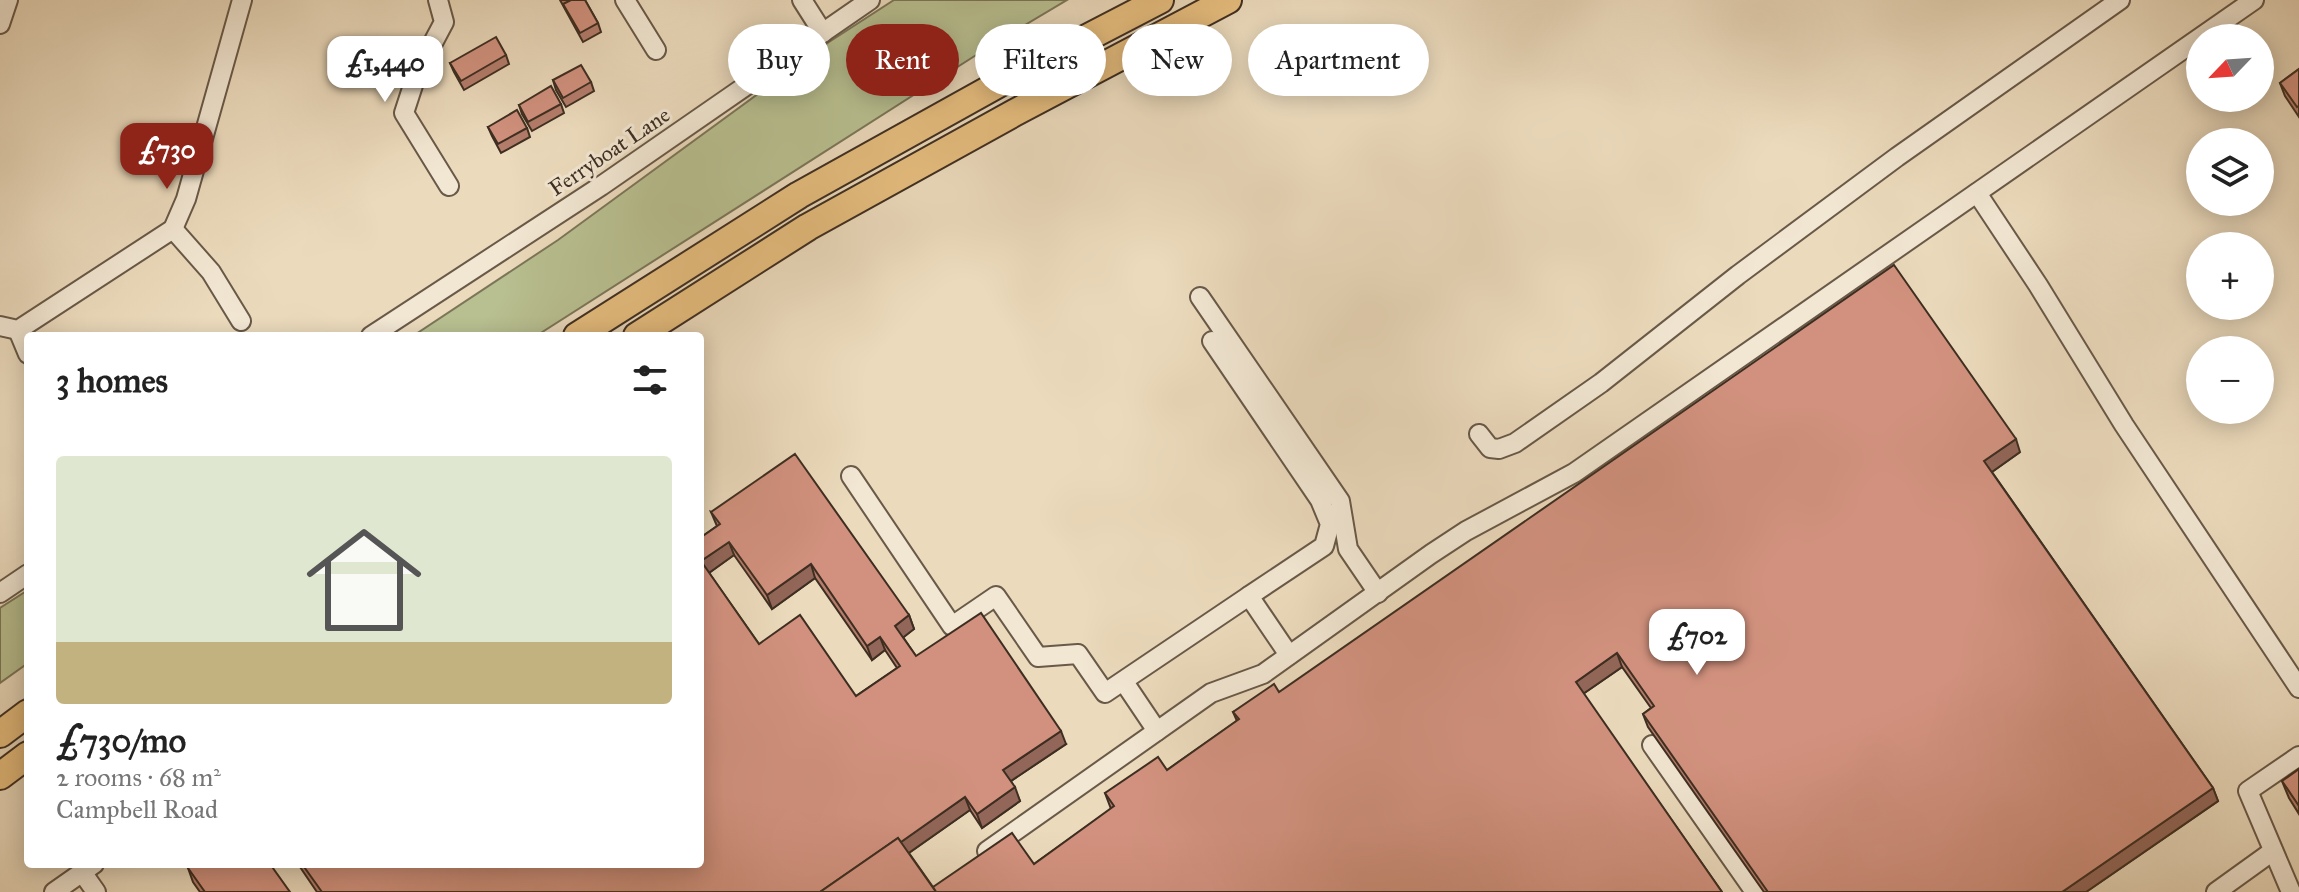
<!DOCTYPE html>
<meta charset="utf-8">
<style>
:root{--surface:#fff;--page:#f6f6f6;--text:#222;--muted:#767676;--accent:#8f2418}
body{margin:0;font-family:"IM FELL Great Primer",serif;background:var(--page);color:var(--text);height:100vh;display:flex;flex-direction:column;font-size:30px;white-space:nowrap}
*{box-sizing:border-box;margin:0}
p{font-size:26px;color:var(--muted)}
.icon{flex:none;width:44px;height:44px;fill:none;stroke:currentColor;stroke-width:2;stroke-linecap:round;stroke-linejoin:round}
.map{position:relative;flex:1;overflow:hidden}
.side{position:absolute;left:24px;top:332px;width:680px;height:536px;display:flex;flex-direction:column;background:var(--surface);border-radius:8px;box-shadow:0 4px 20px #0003}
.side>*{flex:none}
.banner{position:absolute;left:728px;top:24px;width:760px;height:72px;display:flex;gap:16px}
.needle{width:52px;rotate:245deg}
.buttons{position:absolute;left:2186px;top:24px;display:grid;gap:16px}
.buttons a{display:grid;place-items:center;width:88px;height:88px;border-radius:50%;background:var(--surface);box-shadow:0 4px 20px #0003;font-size:40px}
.price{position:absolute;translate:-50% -68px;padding:0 18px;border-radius:16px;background:#fff;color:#222;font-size:26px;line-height:52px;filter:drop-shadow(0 2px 4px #0008)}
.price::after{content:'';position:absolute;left:50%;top:48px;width:24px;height:18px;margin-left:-12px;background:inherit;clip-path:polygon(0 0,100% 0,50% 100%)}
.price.selected{background:var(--accent);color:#fff}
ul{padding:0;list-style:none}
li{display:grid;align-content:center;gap:16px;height:424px;padding:0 32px}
li span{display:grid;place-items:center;height:248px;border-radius:8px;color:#555}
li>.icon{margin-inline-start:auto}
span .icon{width:144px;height:144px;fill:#fffc;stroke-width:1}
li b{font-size:34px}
h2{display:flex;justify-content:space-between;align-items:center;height:96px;padding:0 32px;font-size:34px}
.tag{padding:0 28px;border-radius:36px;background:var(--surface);box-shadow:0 4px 20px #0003;font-size:28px;line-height:72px}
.tag.selected{background:var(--accent);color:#fff}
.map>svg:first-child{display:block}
</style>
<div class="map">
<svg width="2299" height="892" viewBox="0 0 2299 892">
<rect width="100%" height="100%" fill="#ebdabc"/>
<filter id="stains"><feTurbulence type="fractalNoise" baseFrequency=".0025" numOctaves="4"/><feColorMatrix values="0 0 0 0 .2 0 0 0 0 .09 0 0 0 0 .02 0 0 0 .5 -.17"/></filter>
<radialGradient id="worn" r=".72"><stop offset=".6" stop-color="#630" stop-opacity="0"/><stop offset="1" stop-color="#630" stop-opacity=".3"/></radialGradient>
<g fill="#b8bf90" stroke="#7b7658" stroke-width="2">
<path d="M 894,0 L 1067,0 L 995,43 L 536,336 L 413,336 L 558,240 L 829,42 Z"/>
<path d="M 28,590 L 28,663 L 0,683 L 0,608 Z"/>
</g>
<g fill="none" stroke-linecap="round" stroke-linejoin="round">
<g stroke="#695948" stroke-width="22">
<g id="minor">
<path d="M 438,0 L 444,22 L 417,73 L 404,113 L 449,186"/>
<path d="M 625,0 L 656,50"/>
<path d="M 802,0 L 823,33"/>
<path d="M 0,24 L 8,0"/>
<path d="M 1977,193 L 2038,285 L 2124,425 L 2299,688"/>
<path d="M 173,229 L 211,272 L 241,321"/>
<path d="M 1200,297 L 1340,501 L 1348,549 L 1378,593"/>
<path d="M 0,326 L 18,330 L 173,229 L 186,199 L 242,0"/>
<path d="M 18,330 L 28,354"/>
<path d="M 371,336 L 601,186 L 870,0"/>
<path d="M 1212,341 L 1320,500 L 1330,524 L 1324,546 L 1249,596"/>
<path d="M 1479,434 L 1490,448 L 1499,449 L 1515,443 L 1601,383 L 1738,275 L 1897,157 L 2120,0"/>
<path d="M 851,476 L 952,626 L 996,596 L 1038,657 L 1078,654 L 1105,693 L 1249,596 L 1289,655"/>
<path d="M 0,593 L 28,574"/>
<path d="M 1124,682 L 1157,731"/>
<path d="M 1652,745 L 1755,892"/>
<path d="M 987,851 L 1211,693 L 1263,674 L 1431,554 L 1466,531 L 1574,473 L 2254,0"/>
<path d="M 82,872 L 96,892"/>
<path d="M 54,892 L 94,864"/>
<path d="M 2216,892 L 2273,851"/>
<path d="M 2291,892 L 2248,791 L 2299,756"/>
</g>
</g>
<g stroke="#3e2e21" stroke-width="30">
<g id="highway">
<path d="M 577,336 L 799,195 L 1004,81 L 1160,0"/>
<path d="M 637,336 L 808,227 L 1014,113 L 1228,0"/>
<path d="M 0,734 L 28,713"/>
<path d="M 0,776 L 28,755"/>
</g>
</g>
<use href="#minor" stroke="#f2e7d3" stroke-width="18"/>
<use href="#highway" stroke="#e6bd7e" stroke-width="26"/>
</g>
<g fill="#b47d6c" stroke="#3e2e21" stroke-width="2" fill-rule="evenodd">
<path d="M 560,0 L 585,0 L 598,23 L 601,32 L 583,42 Z"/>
<path d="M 506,55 L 509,64 L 464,90 L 454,72 L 450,63 Z"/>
<path d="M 2299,69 L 2299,117 L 2285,96 L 2280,83 Z"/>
<path d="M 553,80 L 591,82 L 594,91 L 566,107 L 556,90 Z"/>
<path d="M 561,104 L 564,113 L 532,131 L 522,114 L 519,105 Z"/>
<path d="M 488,127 L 527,128 L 530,137 L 501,153 L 492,136 Z"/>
<path d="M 2020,452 L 1992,472 L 2213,788 L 2218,801 L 2086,892 L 1764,892 L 1648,727 L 1643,714 L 1651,708 L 1622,667 L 1583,694 L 1722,892 L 317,892 L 298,864 L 700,864 L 700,538 L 717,526 L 711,512 L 909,615 L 914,629 L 903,637 L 916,656 L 1066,744 L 1011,781 L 1020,801 L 982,828 L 970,810 L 909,853 L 933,887 L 1034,864 L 1111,809 L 1105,793 L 1167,770 L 1237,721 L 1233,712 L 1279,692 ZM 734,555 L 772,609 L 815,578 L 872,660 L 885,650 L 897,668 L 856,696 L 759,644 L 709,573 Z"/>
<path d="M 2299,769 L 2299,814 L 2289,798 L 2282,781 Z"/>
<path d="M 188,868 L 290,892 L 200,892 L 193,882 Z"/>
</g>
<g fill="#926658" stroke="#3e2e21" stroke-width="2">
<path d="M 2016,439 L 2020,452 L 1989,474 L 1984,461 Z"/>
<path d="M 729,542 L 734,555 L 706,575 L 701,561 Z"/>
<path d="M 811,564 L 815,578 L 772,609 L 767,595 Z"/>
<path d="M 909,615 L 914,629 L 900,640 L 895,626 Z"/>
<path d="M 880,637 L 885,650 L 872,660 L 867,646 Z"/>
<path d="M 1617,653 L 1622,667 L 1580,696 L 1576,682 Z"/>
<path d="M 1061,731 L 1066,744 L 1008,783 L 1003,770 Z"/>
<path d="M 1015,787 L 1020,801 L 982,828 L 977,814 Z"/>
<path d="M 2213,788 L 2218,801 L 2086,892 L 2062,892 Z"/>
<path d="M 965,797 L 970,810 L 853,892 L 828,892 Z"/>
</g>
<g fill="#d1917e" stroke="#3e2e21" stroke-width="2" fill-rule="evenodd">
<path d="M 571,0 L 585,0 L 598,23 L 580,33 L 563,4 Z"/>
<path d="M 496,37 L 506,55 L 461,81 L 450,63 Z"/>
<path d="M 581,65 L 591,82 L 563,98 L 553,80 Z"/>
<path d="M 2299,69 L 2299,106 L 2297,107 L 2280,83 Z"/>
<path d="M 551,86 L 561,104 L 528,122 L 519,105 Z"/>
<path d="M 517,110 L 527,128 L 498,144 L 488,127 Z"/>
<path d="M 1894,265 L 2016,439 L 1984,461 L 2213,788 L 2062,892 L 1768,892 L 1643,714 L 1654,706 L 1617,653 L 1576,682 L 1722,892 L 936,892 L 933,887 L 1012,833 L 1034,864 L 1114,806 L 1105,793 L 1158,757 L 1167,770 L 1239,719 L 1233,712 L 1274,684 L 1279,692 Z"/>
<path d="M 795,454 L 909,615 L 895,626 L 916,656 L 981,613 L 1061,731 L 1003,770 L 1015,787 L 977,814 L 965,797 L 901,842 L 898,838 L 820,892 L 322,892 L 302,864 L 700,864 L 700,538 L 720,524 L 711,512 ZM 729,542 L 767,595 L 811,564 L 867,646 L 880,637 L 900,666 L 856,696 L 800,615 L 759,644 L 701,561 Z"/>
<path d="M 2299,769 L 2299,806 L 2282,781 Z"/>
<path d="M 898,838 L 936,892 L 820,892 Z"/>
<path d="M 194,864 L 270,864 L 290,892 L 205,892 L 188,868 Z"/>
</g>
<g text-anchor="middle" stroke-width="6" stroke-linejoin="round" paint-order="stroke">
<g font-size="22" fill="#3e2e21" stroke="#f2e7d3">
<text transform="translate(609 151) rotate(-34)" y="8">Ferryboat Lane</text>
</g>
</g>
<rect width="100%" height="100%" filter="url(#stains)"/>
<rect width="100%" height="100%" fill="url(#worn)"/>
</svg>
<div class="buttons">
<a><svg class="needle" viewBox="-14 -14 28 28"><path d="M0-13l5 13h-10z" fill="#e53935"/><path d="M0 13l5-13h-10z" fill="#767676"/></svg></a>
<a><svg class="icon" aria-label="layers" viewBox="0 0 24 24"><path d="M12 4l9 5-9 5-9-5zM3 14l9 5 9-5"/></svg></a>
<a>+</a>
<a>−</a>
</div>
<b class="price" style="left:385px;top:104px">£1,440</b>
<b class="price selected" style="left:167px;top:191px">£730</b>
<b class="price" style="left:1697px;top:677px">£702</b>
<div class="banner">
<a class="tag">Buy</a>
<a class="tag selected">Rent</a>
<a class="tag">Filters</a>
<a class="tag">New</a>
<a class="tag">Apartment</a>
</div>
<section class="side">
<h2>3 homes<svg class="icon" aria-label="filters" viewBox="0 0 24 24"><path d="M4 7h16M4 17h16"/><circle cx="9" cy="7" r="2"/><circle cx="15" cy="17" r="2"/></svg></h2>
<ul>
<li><span style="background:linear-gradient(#dfe7d0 75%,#c2b280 0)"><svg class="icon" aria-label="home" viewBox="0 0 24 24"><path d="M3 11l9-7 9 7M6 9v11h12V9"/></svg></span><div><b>£730/mo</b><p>2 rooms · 68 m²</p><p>Campbell Road</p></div></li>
</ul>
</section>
</div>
